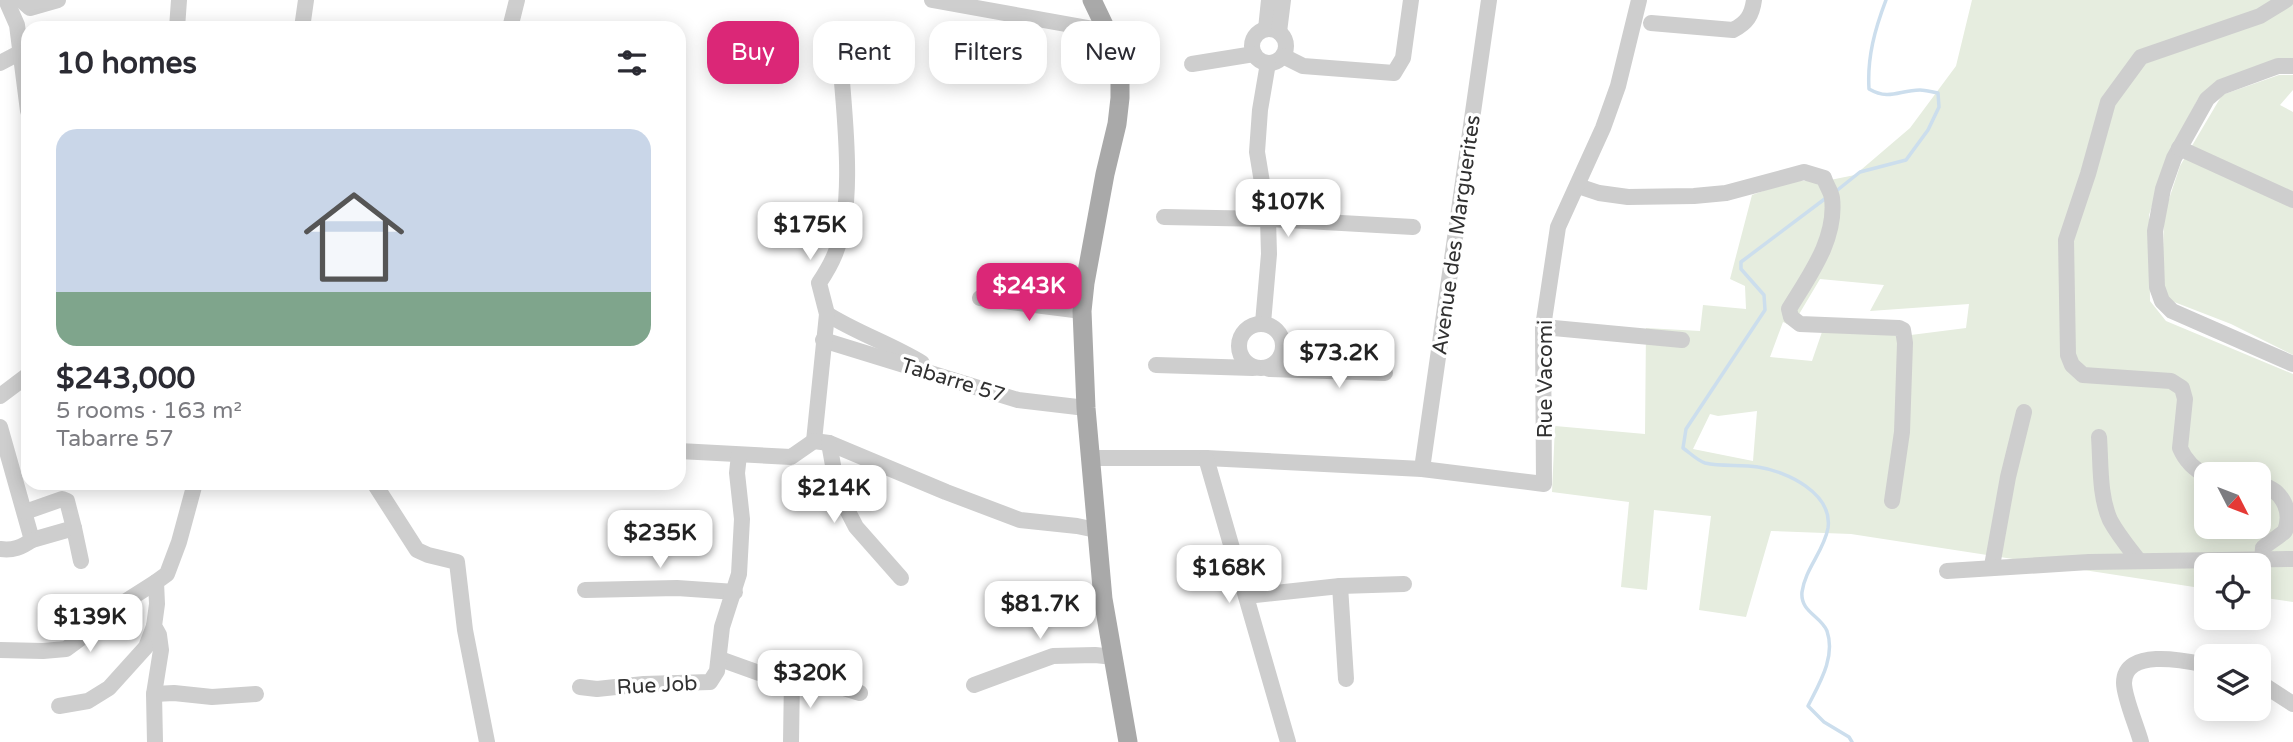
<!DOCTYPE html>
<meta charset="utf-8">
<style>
:root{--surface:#fff;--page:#f7f7f7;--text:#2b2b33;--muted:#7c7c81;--line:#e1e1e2;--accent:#db2777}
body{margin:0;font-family:"Varela Round",sans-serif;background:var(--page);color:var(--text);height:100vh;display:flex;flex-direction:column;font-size:26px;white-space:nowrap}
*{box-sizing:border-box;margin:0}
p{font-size:23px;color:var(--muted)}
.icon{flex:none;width:38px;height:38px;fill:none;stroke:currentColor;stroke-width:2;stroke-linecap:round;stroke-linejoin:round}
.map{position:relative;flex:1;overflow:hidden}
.panel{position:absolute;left:21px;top:21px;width:665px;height:469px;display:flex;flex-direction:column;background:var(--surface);border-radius:21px;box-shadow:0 4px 18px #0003}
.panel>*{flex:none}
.top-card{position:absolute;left:707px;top:21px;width:665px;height:63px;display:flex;gap:14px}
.needle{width:46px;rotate:132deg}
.controls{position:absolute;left:2194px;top:462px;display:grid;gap:14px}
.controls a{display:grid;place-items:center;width:77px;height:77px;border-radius:14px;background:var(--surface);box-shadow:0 4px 18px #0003;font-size:35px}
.price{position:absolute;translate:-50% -60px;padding:0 16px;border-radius:14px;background:#fff;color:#222;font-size:23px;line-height:46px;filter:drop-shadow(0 2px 4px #0008)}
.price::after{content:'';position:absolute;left:50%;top:42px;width:21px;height:16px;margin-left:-10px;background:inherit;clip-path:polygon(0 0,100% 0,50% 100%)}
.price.active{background:var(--accent);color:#fff}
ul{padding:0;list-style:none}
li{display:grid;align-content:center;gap:14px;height:371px;padding:0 35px}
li+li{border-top:2px solid var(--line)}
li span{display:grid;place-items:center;height:217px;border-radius:21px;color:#555}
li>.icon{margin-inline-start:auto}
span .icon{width:126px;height:126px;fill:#fffc;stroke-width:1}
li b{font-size:30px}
h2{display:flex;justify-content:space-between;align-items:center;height:84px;padding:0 35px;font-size:30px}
.chip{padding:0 24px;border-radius:21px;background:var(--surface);box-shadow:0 4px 18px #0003;font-size:24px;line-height:63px}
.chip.active{background:var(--accent);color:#fff}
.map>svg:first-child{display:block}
</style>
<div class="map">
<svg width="2293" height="742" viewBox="0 0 2293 742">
<rect width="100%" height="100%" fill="#fff"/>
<g fill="#e6eddf" fill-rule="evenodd">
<path d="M 1972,0 L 2293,0 L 2293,60 L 2224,78 L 2198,99 L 2170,152 L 2149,215 L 2150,301 L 2166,321 L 2293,374 L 2293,602 L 2259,597 L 2259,565 L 2207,565 L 2207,589 L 1851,534 L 1771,531 L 1746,617 L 1699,610 L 1711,516 L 1654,510 L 1647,590 L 1621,587 L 1629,502 L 1552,492 L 1555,426 L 1645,434 L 1646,328 L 1700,331 L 1703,305 L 1746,309 L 1745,286 L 1730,279 L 1752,195 L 1794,180 L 1820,182 L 1855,175 L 1910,128 L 1956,66 ZM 1820,279 L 1884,285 L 1870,311 L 1969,304 L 1966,328 L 1903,336 L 1823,329 L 1812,361 L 1770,357 L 1783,322 L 1792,326 ZM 1757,411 L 1753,461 L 1693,449 L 1710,414 L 1718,416 ZM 2207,474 L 2259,474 L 2259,527 L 2207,527 Z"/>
<path d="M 2279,75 L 2293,75 L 2293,90 L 2280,105 L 2293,112 L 2293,355 L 2231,324 L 2169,300 L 2162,290 L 2164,214 L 2180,166 L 2222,95 Z"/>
</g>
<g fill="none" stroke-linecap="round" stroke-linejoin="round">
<g stroke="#ccdeed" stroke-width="3.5">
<path d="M 1835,192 L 1860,172 L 1906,160 L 1928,130 L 1939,107 L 1938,93 C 1932,92 1925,90 1920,90 C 1899,90 1890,101 1869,89 C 1867,57 1875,29 1886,0"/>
<path d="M 1826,198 L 1741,262 L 1741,269 L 1764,295 L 1765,310 L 1686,429 L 1683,448 C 1690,453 1698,461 1705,463 C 1722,467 1741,464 1758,467 C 1786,471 1833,493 1828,528 C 1824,551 1805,569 1802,592 C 1800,612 1821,616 1827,631 C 1836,657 1819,684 1808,706 L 1824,722 L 1849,737 L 1852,742"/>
</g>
<g stroke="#cecece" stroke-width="16">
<path d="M 6,0 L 17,25 L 28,111"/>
<path d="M 21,0 L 30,8 L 58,0"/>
<path d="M 932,0 L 1105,31"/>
<path d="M 1651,23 L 1733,30 C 1747,23 1752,15 1754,0"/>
<path d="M 177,28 L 179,0"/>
<path d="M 302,28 L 306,0"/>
<path d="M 510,28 L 517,0"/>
<circle cx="1269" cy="46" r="17"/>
<path d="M 1266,29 L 1269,0"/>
<path d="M 1279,32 L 1283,0"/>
<path d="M 1283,56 L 1303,66 L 1394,73 L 1403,58 L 1411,0"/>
<path d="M 0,63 L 19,53"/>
<path d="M 1192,64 L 1254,54"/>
<path d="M 2293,66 L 2278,66 L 2221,87 L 2207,99 L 2174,158 L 2163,189 L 2155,231 L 2157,287 L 2162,301 L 2172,311 L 2293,364"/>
<path d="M 2179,148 L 2293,200"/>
<path d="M 1578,186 L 1599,193 L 1628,197 L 1694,196 L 1726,193 L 1804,172 L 1824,178 C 1826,185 1831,191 1832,198 C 1837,239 1809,276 1789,309 L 1791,317 L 1800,324 L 1899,328 L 1903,330 L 1905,343 L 1902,432 L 1892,501"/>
<path d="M 1164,217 L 1268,219 L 1413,227"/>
<path d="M 980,298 L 1082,311"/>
<path d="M 827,314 C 857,333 891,344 922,363"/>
<path d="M 1263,323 L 1269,254 L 1268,219 L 1257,152 L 1260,110 L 1268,63"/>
<circle cx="1261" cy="346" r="22"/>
<path d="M 1543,327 L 1682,340"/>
<path d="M 823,340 L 1018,400 L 1086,408"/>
<path d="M 1156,365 L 1253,368"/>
<path d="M 1269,369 L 1385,373"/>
<path d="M 0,396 L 28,375"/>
<path d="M 0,427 L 32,540 L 74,528 L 81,561"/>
<path d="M 2099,437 C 2101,464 2099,495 2110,520 C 2118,535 2129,548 2139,561"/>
<path d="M 814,441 L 827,314 L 819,283 C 825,274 831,264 835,254 C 854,209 846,131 842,82"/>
<path d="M 814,441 L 829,443 L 946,492 L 1020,520 L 1077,526 L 1096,530"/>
<path d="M 829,443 L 836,482 L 843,502 L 856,527 L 901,578"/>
<path d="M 679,451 L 791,457 L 814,441"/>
<path d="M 1091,458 L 1206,458 L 1422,469 L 1544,484 L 1543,327 L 1558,227 L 1603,128 L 1618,86 L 1639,0"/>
<path d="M 1206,458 L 1288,742"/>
<path d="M 1422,469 L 1489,0"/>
<path d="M 2207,476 C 2195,470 2185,460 2180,448 L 2185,399 L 2182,388 L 2171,381 L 2083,375 L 2072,365 L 2068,355 L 2066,240 L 2088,174 L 2108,102 L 2141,57 L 2260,16 L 2286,0"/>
<path d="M 374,483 L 417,550 L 428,555 L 457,562 L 465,630 L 487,742"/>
<path d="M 2259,485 C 2281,488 2293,510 2285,531 C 2278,538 2269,542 2263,548 L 2262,561"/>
<path d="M 25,512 L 62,499 L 67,501 L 74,528"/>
<path d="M 0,549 C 13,551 22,547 32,540"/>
<path d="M 1992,566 L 2008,477 L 2024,412"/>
<path d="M 1947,571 L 2089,562 L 2293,559"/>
<path d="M 1340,586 L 1346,679"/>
<path d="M 585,590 L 677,588 L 735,592"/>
<path d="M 1246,596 L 1340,586 L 1404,584"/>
<path d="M 0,650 L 43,651 L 66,649 L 100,624 L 123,603 L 156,582"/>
<path d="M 720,659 L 759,673 L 812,678 L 860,693"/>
<path d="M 2259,682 L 2293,704"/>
<path d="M 974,685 L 1053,656 L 1095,655 L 1114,657"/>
<path d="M 580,687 L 597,689 L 644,684 L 710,682 L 717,671 L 722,627 L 739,574 L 742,519 L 737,473 L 739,455"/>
<path d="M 154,694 L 174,693 L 212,697 L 256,694"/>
<path d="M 59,706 L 88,701 L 109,688 L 146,647 L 154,626"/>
<path d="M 155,742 L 154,694 L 161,650 L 159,635 L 154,626 L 157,604 L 156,582 L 167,574 L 179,542 L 195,483"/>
<path d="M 791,742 L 792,677"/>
<path d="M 2141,742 C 2137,727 2124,697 2124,683 C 2124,647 2187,661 2207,665"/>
</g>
<path stroke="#a9a9a9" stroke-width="19" d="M 1092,0 L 1114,46 L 1120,69 L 1120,98 L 1117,124 L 1105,174 L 1085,283 L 1082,311 L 1086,408 L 1103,599 L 1128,742"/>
</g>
<g text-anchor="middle" stroke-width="7" stroke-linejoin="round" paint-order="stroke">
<g font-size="21" fill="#313131" stroke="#fff">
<text transform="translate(1456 235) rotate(-82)" y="7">Avenue des Marguerites</text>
<text transform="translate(1545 379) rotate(-90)" y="7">Rue Vacomi</text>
<text transform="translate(953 380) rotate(17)" y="7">Tabarre 57</text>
<text transform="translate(657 685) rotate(-3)" y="7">Rue Job</text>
</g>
</g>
</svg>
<div class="controls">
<a><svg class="needle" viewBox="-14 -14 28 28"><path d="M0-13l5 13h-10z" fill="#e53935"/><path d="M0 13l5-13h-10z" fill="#7c7c81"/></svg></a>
<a><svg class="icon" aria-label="locate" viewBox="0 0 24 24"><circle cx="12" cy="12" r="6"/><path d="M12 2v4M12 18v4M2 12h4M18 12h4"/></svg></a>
<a><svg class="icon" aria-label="layers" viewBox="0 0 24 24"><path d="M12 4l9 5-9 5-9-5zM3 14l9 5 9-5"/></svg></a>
</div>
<b class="price" style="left:1288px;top:239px">$107K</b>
<b class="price" style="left:810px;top:262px">$175K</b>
<b class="price active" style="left:1029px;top:323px">$243K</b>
<b class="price" style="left:1339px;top:390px">$73.2K</b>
<b class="price" style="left:834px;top:525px">$214K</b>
<b class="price" style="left:660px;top:570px">$235K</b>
<b class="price" style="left:1229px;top:605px">$168K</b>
<b class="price" style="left:1040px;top:641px">$81.7K</b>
<b class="price" style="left:90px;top:654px">$139K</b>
<b class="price" style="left:810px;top:710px">$320K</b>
<div class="top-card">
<a class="chip active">Buy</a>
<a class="chip">Rent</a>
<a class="chip">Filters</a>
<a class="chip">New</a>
</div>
<section class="panel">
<h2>10 homes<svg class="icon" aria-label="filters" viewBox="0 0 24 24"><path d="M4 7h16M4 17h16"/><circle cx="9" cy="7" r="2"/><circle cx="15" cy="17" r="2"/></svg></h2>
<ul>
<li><span style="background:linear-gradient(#c9d6e8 75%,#7fa58c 0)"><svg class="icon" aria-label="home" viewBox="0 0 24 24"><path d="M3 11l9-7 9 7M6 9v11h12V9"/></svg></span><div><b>$243,000</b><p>5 rooms · 163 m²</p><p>Tabarre 57</p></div></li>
</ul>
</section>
</div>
